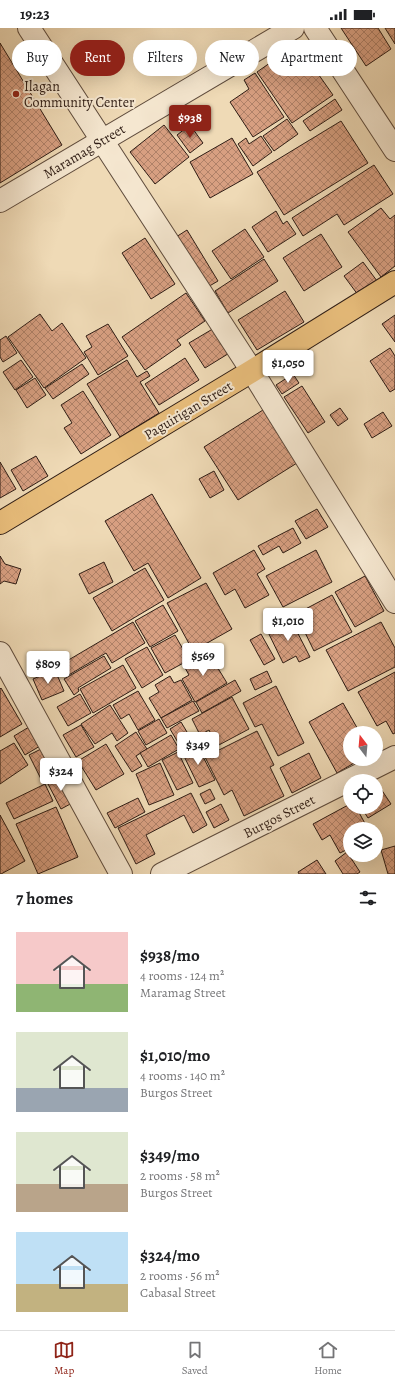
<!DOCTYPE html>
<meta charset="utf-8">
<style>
:root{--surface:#fff;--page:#f2f2f2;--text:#202124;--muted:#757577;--line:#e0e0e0;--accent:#8f2418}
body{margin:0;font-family:Alegreya,serif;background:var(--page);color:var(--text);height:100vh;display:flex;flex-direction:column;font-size:15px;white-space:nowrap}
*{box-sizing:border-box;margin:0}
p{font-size:13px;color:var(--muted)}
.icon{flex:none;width:22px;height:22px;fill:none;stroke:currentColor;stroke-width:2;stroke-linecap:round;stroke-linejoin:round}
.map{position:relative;height:846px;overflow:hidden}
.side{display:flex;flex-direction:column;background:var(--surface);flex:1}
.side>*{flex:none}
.guide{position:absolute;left:12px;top:12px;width:371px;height:36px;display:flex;gap:8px}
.needle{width:26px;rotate:344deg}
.fabs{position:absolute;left:343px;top:698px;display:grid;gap:8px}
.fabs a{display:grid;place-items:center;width:40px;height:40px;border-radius:50%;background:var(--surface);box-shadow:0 4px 16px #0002;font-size:20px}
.price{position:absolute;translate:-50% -34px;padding:0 9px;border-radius:4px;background:#fff;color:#222;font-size:13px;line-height:26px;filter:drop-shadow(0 1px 2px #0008)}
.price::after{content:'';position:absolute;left:50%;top:24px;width:12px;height:9px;margin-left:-6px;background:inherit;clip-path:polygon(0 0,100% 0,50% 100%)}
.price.current{background:var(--accent);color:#fff}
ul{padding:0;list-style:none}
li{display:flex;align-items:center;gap:12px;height:100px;padding:0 16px}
li span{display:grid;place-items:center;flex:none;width:112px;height:80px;border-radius:0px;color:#555}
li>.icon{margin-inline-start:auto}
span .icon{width:48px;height:48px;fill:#fffc;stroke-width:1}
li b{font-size:17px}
h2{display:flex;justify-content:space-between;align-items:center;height:48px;padding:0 16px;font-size:17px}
.tag{padding:0 14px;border-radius:18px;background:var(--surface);box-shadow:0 4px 16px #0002;font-size:14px;line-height:36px}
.tag.current{background:var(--accent);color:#fff}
.status{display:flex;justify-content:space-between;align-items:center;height:28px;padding:0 20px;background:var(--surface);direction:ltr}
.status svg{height:11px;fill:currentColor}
.menu{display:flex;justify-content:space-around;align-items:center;height:56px;border-top:1px solid var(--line);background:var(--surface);font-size:11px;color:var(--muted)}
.menu a{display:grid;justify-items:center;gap:2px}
.menu .current{color:var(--accent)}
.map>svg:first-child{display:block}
</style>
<div class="status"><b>19:23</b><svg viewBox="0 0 49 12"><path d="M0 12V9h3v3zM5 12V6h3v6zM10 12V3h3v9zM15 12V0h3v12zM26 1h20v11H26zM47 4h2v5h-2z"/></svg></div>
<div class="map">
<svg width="395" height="846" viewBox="0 0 395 846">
<defs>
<pattern id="building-cross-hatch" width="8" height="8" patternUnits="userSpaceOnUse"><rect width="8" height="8" fill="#d79f81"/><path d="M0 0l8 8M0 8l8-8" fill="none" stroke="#af8168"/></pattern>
</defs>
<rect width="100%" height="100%" fill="#efdab6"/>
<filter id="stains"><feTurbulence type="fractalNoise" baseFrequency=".005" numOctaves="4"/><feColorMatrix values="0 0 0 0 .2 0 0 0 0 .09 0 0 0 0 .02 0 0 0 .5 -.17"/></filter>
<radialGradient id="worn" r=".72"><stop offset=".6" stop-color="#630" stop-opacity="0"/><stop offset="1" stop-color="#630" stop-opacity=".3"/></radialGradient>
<g fill="url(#building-cross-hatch)" stroke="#2f1d15">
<path d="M 341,0 L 378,0 L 391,21 L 366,38 Z"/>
<path d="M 385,0 L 395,0 L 395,16 Z"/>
<path d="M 0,15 L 62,117 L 0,155 Z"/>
<path d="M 297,16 L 333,67 L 292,95 L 257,44 Z"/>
<path d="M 255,45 L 284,89 L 253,109 L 230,74 L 249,61 L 244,52 Z"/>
<path d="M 335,71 L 342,82 L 310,103 L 303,93 Z"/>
<path d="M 287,91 L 298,106 L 274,123 L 263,108 Z"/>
<path d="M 341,93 L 368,135 L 284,187 L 257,144 Z"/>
<path d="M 164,97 L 189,129 L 155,156 L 130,124 Z"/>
<path d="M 190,97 L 203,115 L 190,125 L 177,107 Z"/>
<path d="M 261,108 L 272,124 L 253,138 L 238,116 L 246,110 L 249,116 Z"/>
<path d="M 232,110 L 253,146 L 210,170 L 190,134 Z"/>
<path d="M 374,137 L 393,166 L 344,197 L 337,186 L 303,208 L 292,190 Z"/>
<path d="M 381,180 L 390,191 L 395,187 L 395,238 L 381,249 L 348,204 Z"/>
<path d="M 276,183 L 283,196 L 287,193 L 296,206 L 268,224 L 252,199 Z"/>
<path d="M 245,201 L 264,229 L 231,251 L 212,223 Z"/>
<path d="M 187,202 L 218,253 L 206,260 L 176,209 Z"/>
<path d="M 321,206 L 342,239 L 304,263 L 283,230 Z"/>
<path d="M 145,210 L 175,256 L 151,271 L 122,225 Z"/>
<path d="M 264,231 L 278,253 L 228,285 L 215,263 Z"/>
<path d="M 363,234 L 380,257 L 361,271 L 344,248 Z"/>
<path d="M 285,263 L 304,294 L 257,322 L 238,292 Z"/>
<path d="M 186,265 L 205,293 L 177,312 L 181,317 L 145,342 L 122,309 Z"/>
<path d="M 40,286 L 52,303 L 62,295 L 86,330 L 44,360 L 8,309 Z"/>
<path d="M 395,287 L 395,314 L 382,296 Z"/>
<path d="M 108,296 L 128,328 L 98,347 L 84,324 L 92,319 L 86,308 Z"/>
<path d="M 216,299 L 231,324 L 205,340 L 189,315 Z"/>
<path d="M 6,308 L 17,325 L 3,334 L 0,329 L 0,312 Z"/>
<path d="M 390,320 L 395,328 L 395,361 L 390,364 L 370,333 Z"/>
<path d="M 185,330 L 199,352 L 159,377 L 145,356 Z"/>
<path d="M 21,332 L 33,349 L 15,362 L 3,344 Z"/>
<path d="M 127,332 L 137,349 L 147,343 L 150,348 L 140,354 L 159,385 L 120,409 L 87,356 Z"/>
<path d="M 82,336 L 89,346 L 53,371 L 45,360 Z"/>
<path d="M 293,346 L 299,355 L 282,366 L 276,357 Z"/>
<path d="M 35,350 L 46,367 L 27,380 L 16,362 Z"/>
<path d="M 302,358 L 325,394 L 308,405 L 284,369 Z"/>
<path d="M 83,363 L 111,407 L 81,426 L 64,400 L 72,395 L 61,377 Z"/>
<path d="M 340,380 L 348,391 L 338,398 L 330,387 Z"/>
<path d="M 263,382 L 297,435 L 238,472 L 204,419 Z"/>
<path d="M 383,384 L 392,398 L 372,410 L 364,396 Z"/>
<path d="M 36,428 L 48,448 L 23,463 L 11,442 Z"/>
<path d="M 0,434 L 16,461 L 0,470 Z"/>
<path d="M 214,443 L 224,462 L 210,470 L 199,451 Z"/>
<path d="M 152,466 L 201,550 L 168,570 L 148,535 L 134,543 L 105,493 Z"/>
<path d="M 317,481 L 328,499 L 306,511 L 295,493 Z"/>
<path d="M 293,500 L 301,515 L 283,525 L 279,518 L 263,527 L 258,518 Z"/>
<path d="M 254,522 L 265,541 L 257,546 L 269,567 L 245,580 L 235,561 L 225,567 L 213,545 Z"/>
<path d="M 316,522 L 332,554 L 283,579 L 266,548 Z"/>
<path d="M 0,528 L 5,536 L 21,541 L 16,556 L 4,553 L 0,556 Z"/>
<path d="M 104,534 L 113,554 L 89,566 L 79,546 Z"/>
<path d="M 145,540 L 164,572 L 112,603 L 93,570 Z"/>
<path d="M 365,548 L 384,583 L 355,599 L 335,564 Z"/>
<path d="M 206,555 L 232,601 L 193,623 L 167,575 Z"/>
<path d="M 332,567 L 352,604 L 314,623 L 296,586 Z"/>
<path d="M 163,577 L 178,603 L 150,619 L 135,593 Z"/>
<path d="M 290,590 L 310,629 L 299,634 L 296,628 L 283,635 L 267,602 Z"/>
<path d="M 133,594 L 145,615 L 112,635 L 106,625 L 67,648 L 60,637 Z"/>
<path d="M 381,594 L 395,620 L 395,639 L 348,663 L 326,622 Z"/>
<path d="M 261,606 L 275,631 L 264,637 L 250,612 Z"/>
<path d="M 175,607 L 189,632 L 165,645 L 151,620 Z"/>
<path d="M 147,619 L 163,647 L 142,660 L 125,631 Z"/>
<path d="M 208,624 L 227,655 L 195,674 L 182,651 L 189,647 L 184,638 Z"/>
<path d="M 104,628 L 111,640 L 78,660 L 79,663 L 74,667 L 64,651 Z"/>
<path d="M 123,637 L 136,660 L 93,685 L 80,661 Z"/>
<path d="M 55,642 L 64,663 L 42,672 L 33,651 Z"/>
<path d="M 267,643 L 272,654 L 255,662 L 250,651 Z"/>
<path d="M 395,644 L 395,705 L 393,706 L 386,693 L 377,698 L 358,664 Z"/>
<path d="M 170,648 L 174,655 L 181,652 L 192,672 L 161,690 L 149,670 L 159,664 L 155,657 Z"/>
<path d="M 235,652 L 241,663 L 202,685 L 196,674 Z"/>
<path d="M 276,658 L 304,715 L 278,728 L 262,696 L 255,699 L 243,675 Z"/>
<path d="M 1,660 L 22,696 L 0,709 L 0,661 Z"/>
<path d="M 138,663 L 155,692 L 138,702 L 129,686 L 121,691 L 113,677 Z"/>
<path d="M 80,666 L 91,685 L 68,698 L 57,679 Z"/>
<path d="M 232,669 L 249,701 L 217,718 L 209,702 L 200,707 L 192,691 Z"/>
<path d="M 193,673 L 199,683 L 167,700 L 161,690 Z"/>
<path d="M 343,675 L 360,705 L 350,705 L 350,731 L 361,731 L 337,745 L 309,694 Z"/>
<path d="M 110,677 L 128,705 L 117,713 L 112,705 L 95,716 L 81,696 Z"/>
<path d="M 159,691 L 167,705 L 146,717 L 138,703 Z"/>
<path d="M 181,694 L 193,714 L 182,721 L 170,701 Z"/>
<path d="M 81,697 L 94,719 L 76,729 L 63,707 Z"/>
<path d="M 29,699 L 40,718 L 25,727 L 14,708 Z"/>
<path d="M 257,703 L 274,737 L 270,739 L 284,768 L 244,788 L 232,762 L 224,767 L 205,729 Z"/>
<path d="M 136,704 L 147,721 L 136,728 L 142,738 L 132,744 L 115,718 Z"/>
<path d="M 171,707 L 179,721 L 148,739 L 140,725 Z"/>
<path d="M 14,715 L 28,737 L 0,756 L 0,723 Z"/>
<path d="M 106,716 L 124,746 L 96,762 L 78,733 Z"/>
<path d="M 197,717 L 215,752 L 199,759 L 182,724 Z"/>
<path d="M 41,721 L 53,748 L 42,753 L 29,727 Z"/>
<path d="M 178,724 L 193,755 L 177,762 L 162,732 Z"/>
<path d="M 309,725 L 321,750 L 292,765 L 280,740 Z"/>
<path d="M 160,735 L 174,767 L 149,777 L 136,746 Z"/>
<path d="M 60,748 L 74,774 L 61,781 L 47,754 Z"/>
<path d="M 45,756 L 53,773 L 14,791 L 6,775 Z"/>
<path d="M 379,758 L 391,776 L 368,790 L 361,779 L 376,779 L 376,760 Z"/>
<path d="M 210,761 L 215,771 L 205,776 L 200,766 Z"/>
<path d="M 191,765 L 207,797 L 193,805 L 184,787 L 146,807 L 155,826 L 136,836 L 118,800 Z"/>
<path d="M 138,770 L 145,784 L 115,800 L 107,785 Z"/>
<path d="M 221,776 L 229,792 L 214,800 L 206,784 Z"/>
<path d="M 350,776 L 350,779 L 356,779 L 368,801 L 350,801 L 350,820 L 340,825 L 330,807 L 322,812 L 313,796 Z"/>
<path d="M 56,779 L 78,829 L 38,846 L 16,796 Z"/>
<path d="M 0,787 L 25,833 L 1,846 L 0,846 Z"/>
<path d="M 395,818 L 395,846 L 388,846 L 381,822 Z"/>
<path d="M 347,824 L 360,844 L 357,846 L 343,846 L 335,833 Z"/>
<path d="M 317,832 L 326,846 L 299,846 L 298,844 Z"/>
</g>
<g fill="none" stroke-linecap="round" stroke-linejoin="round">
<g stroke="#5f4c3d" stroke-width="24">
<g id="minor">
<path d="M 29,0 L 252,343 L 395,574"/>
<path d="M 315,0 L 395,122"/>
<path d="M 0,173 L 293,0"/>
<path d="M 0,625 L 121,846"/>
<path d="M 162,846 L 395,729"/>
</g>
</g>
<g stroke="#2f1d15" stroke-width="24">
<path id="major" d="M 0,495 L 252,343 L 395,254"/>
</g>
<use href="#minor" stroke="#f5e7d0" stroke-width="22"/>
<use href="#major" stroke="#e8bd7b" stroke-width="22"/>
</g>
<circle fill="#8f2418" stroke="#f5e7d0" stroke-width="1.5" cx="16" cy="66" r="4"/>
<g text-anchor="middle" stroke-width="4" stroke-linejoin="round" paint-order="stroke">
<g font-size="14" fill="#2f1d15" stroke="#f5e7d0" text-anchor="start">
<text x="24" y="63">Ilagan<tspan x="24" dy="16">Community Center</tspan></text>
</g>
<g font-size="14" fill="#2f1d15" stroke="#f5e7d0">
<text transform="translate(84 123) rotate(-31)" y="5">Maramag Street</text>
<text transform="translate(188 382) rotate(-31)" y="5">Paguirigan Street</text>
<text transform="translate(279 788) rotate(-27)" y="5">Burgos Street</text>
</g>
</g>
<rect width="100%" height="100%" filter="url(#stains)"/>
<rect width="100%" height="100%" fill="url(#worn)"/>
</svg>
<div class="fabs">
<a><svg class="needle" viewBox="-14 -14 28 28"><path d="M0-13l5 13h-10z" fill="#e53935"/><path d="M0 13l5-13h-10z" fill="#757577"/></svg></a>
<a><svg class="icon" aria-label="locate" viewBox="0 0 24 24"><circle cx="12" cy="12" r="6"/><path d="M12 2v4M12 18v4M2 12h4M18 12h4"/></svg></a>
<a><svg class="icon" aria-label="layers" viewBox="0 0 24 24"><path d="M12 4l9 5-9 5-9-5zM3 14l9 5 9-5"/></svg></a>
</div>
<b class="price current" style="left:190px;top:111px">$938</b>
<b class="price" style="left:288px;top:356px">$1,050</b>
<b class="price" style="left:288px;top:614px">$1,010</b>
<b class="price" style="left:203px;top:649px">$569</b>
<b class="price" style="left:48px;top:657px">$809</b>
<b class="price" style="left:198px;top:738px">$349</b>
<b class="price" style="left:61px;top:764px">$324</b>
<div class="guide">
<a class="tag">Buy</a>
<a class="tag current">Rent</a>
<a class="tag">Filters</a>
<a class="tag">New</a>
<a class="tag">Apartment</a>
</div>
</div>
<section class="side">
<h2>7 homes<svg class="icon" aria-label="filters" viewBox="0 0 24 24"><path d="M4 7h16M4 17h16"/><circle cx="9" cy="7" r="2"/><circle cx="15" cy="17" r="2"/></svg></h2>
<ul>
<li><span style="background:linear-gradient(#f6c9c9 65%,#8fb573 0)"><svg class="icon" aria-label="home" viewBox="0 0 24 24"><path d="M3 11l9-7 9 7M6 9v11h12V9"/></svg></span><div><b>$938/mo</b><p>4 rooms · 124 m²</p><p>Maramag Street</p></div></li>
<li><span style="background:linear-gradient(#dfe7d0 70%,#9aa5b1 0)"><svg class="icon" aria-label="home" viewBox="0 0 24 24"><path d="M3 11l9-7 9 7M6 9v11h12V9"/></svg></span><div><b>$1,010/mo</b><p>4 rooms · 140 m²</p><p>Burgos Street</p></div></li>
<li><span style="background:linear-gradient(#dfe7d0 65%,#b9a48a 0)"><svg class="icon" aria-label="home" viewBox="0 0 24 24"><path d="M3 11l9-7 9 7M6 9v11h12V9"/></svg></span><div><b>$349/mo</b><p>2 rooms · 58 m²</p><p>Burgos Street</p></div></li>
<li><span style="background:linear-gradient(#bfe0f5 65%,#c2b280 0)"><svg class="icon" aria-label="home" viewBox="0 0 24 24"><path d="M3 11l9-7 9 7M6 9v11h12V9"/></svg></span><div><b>$324/mo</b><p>2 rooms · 56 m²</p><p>Cabasal Street</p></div></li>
</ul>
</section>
<nav class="menu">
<a class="current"><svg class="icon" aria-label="map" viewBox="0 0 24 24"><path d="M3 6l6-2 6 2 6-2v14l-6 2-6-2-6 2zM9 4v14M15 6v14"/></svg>Map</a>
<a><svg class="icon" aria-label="saved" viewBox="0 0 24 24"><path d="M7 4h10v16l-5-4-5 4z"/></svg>Saved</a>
<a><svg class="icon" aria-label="home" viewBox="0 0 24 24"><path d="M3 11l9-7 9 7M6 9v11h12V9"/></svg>Home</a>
</nav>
